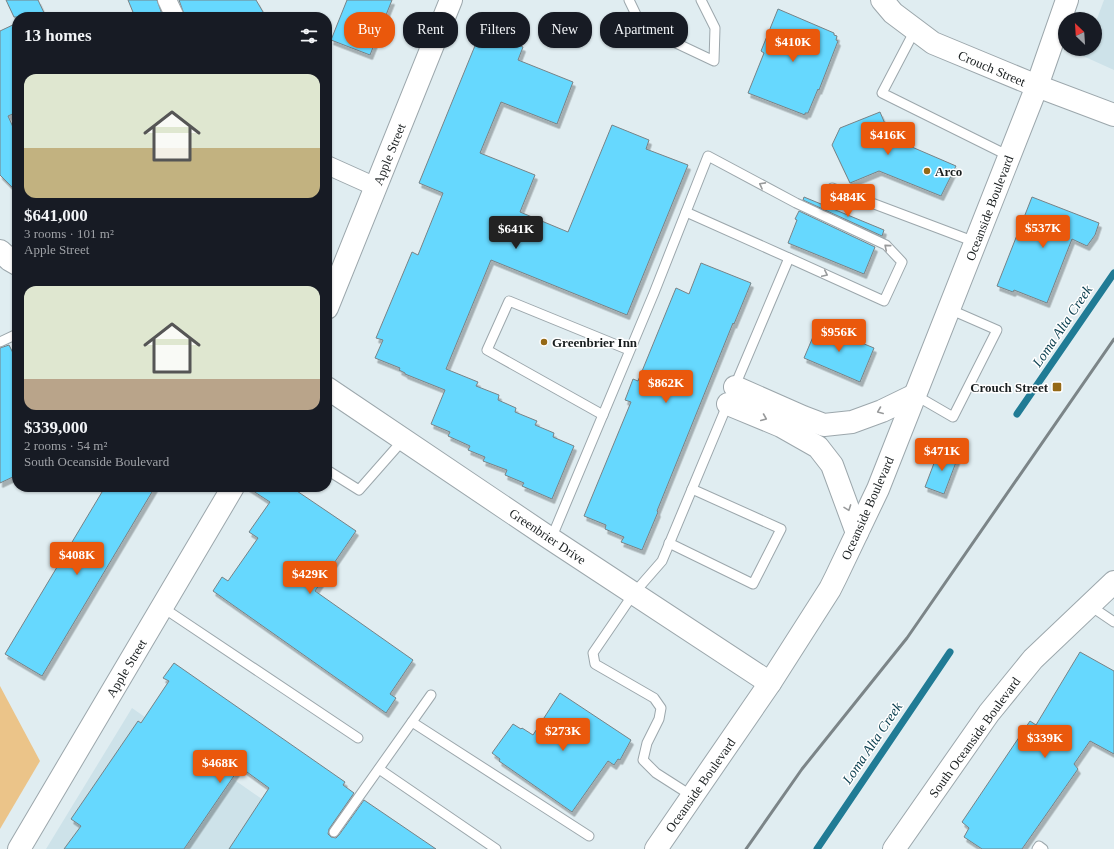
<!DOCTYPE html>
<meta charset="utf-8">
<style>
:root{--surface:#171b24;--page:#20242c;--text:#f1f3f6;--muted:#9ea1a6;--accent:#ea580c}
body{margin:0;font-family:"Times New Roman",serif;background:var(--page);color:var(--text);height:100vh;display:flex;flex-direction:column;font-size:15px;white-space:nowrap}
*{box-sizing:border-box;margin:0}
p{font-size:13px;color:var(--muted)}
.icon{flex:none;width:22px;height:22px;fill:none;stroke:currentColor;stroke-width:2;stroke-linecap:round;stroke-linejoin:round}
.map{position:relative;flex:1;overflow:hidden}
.side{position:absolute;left:12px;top:12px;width:320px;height:480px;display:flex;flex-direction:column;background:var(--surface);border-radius:16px;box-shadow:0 1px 3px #0004}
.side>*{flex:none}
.hud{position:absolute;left:344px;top:12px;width:380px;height:36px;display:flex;gap:8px}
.needle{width:26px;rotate:335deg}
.fabs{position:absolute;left:1058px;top:12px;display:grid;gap:8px}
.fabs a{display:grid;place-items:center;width:44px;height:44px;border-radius:50%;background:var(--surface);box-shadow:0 1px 3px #0004;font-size:20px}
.price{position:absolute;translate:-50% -34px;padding:0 9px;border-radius:4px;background:var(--accent);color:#fff;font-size:13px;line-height:26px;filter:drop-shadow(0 1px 2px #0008)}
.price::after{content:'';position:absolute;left:50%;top:24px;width:12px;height:9px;margin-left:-6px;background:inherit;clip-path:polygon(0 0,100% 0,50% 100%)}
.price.selected{background:#222;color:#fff}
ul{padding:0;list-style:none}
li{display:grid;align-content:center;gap:8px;height:212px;padding:0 12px}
li span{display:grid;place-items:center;height:124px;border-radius:12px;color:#555}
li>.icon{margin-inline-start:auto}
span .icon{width:72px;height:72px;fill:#fffc;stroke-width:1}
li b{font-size:17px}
h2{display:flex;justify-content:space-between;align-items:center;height:48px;padding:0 12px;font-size:17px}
.tag{padding:0 14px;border-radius:16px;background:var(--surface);box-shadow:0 1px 3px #0004;font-size:14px;line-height:36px}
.tag.selected{background:var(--accent);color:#fff}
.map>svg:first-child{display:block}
</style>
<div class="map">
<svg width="1114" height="849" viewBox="0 0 1114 849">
<defs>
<filter id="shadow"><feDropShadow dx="2.5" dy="4.5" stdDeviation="0" flood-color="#0004"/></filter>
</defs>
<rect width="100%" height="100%" fill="#e0edf1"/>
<g fill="#cde2e9">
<path d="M 1104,0 L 1114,0 L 1114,70 L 1083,56 L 1086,49 L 1095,49 L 1095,24 Z"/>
<path d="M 132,708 L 333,849 L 46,849 Z"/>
</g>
<path fill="#ebc489" d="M 0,686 L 40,761 L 0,829 Z"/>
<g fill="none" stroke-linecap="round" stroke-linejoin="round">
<g stroke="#207b95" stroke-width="7">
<path d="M 1017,414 L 1114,273"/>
<path d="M 817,849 L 950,652"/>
</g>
</g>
<g fill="#66d8fe" stroke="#778286" filter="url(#shadow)">
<path d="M 6,0 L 38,0 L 46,17 L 14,17 Z"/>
<path d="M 128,0 L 157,0 L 163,17 L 135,17 Z"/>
<path d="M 179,0 L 256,0 L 266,17 L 185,17 Z"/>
<path d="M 347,0 L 392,0 L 370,55 L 331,40 Z"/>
<path d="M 778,9 L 834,33 L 834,35 L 837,36 L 836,40 L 838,41 L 819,90 L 818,89 L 808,113 L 805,113 L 805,115 L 748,93 L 764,53 L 761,51 Z"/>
<path d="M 17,23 L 17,112 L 8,116 L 17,136 L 17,192 L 0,175 L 0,31 Z"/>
<path d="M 483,26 L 513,38 L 511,42 L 523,47 L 518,60 L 573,82 L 557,124 L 501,102 L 480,153 L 535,175 L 520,212 L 568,232 L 612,125 L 649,140 L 646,149 L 688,165 L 627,315 L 491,260 L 446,369 L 478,382 L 476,386 L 499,395 L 498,400 L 516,408 L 515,412 L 537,421 L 535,425 L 554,433 L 553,437 L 574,446 L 552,499 L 522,486 L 524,483 L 505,475 L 507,470 L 483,461 L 485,457 L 468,450 L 470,446 L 448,436 L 450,432 L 431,424 L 445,390 L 405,374 L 405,373 L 399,370 L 400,368 L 375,358 L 383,340 L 376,338 L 412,252 L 418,255 L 443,193 L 419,183 Z"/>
<path d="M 880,112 L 891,138 L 956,166 L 941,196 L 879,171 L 850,183 L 832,145 L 840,128 Z"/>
<path d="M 804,197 L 884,230 L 882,236 L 803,200 Z"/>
<path d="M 1032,197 L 1099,223 L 1095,235 L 1087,246 L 1072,239 L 1047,303 L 1014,290 L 1013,292 L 997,286 Z"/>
<path d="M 799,211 L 875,247 L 864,274 L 788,243 L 797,220 L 795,219 Z"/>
<path d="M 701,263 L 751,283 L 734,324 L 733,323 L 657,511 L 658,512 L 642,550 L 621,542 L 624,537 L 605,529 L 606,525 L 584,516 L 631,402 L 625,400 L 633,379 L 638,381 L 676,288 L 689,294 Z"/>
<path d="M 818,325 L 874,348 L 860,382 L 804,358 Z"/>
<path d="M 9,345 L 13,353 L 17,352 L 17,475 L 0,483 L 0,348 Z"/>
<path d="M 939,450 L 958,457 L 944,494 L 925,487 Z"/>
<path d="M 105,487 L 155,487 L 42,676 L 5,654 Z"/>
<path d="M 247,487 L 291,487 L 356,531 L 315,591 L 413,660 L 390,694 L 396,698 L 386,713 L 213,591 L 222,577 L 228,581 L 258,538 L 249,532 L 270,502 Z"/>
<path d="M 1080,652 L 1114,671 L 1114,754 L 1090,741 L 1074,764 L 1078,769 L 1022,849 L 982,849 L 964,837 L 969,828 L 962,822 L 1030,721 L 1036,725 Z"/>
<path d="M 174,663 L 345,782 L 343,785 L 354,793 L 329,829 L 328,834 L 331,837 L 336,838 L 339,835 L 364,800 L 436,849 L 229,849 L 269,788 L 240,767 L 184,849 L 64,849 L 81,826 L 71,819 L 138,721 L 141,723 L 169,681 L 163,678 Z"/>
<path d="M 560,693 L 631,740 L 620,760 L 618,759 L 614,765 L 608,761 L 572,812 L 499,761 L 500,759 L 492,753 L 513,724 L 521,729 L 522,728 L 533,735 Z"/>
</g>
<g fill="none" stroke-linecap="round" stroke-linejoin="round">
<g stroke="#9ca7ac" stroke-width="11">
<g id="lane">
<path d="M 629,0 L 642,27 L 714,61 L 715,28 L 701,0"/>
<path d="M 915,30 L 882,93 L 1009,156"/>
<path d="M 832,188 L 975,242"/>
<path d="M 686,212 L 789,258 L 734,388"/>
<path d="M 0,342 L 17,334"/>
<path d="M 915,395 L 953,417 L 997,330 L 949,309"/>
<path d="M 603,415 L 487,350 L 509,301 L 629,350"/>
<path d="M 327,470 L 359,490 L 403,440"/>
<path d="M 551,539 L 654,293 L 708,156 L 796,203 L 886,245 L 902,262 L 884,301 L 789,258"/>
<path d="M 669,543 L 753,584 L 781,529 L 692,489"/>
<path d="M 1089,605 L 1114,622"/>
<path d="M 162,607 L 358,738"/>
<path d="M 412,722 L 589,836"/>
<path d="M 379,769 L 496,849"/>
<path d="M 692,796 L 656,773 L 643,760 L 647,743 L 659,719 L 661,708 L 654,698 L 595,664 L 593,653 L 634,593 L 662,561 L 728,403"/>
<path d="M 334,832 L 431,695"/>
<path d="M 1037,849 L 1039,846 L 1043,849"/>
</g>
</g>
<g stroke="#9ca7ac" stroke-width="20">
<g id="street">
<path d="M 167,0 L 175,17"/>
<path d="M 327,165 L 376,187"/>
</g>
</g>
<g stroke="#9ca7ac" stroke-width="24">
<g id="secondary">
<path d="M 882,0 L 893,13 L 933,43 L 1037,86 L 1114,115"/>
<path d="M 0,251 L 10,260 L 17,264"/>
<path d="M 327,308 L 451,0"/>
<path d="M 327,388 L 551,539 L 770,683"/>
<path d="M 19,849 L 233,487"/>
<path d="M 894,849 L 989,713 L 1033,659 L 1114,582"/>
</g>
</g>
<g stroke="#9ca7ac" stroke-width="24">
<g id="primary">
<path d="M 735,387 L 803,417 L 824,425 L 852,422 L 882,411 L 915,395"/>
<path d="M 728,404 L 781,426 L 818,447 L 832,465 L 857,533"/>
<path d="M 656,849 L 770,683 L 830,589 L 836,577 L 878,489 L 1037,86 L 1067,0"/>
</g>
</g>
<use href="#lane" stroke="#fff" stroke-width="9"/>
<use href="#street" stroke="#fff" stroke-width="18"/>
<use href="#secondary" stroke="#fff" stroke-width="22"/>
<use href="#primary" stroke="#fff" stroke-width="22"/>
<path stroke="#7c8588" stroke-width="3" d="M 746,849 L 802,769 L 907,638 L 1114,339"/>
</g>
<defs><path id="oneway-chevron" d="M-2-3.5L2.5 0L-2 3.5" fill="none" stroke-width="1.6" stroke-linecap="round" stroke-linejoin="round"/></defs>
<g stroke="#989a9b">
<use href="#oneway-chevron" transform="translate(762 185) rotate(-152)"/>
<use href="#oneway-chevron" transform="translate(887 247) rotate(-140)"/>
<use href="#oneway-chevron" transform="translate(825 274) rotate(25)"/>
<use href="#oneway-chevron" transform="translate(880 411) rotate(158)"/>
<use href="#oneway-chevron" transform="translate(764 418) rotate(23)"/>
<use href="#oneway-chevron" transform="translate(848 508) rotate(70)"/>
</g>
<g fill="#956916" stroke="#fff" stroke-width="1.5">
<circle cx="927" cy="171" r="4"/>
<circle cx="544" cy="342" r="4"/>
<rect x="1052" y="382" width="10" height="10" rx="2"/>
</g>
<g text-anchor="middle" stroke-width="3" stroke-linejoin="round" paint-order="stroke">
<g font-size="13" fill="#1a1f20" stroke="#fff">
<text transform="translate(992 68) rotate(23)" y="5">Crouch Street</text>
<text transform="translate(389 154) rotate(-68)" y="5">Apple Street</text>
<text transform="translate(989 208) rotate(-69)" y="5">Oceanside Boulevard</text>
<text transform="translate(867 508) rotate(-66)" y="5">Oceanside Boulevard</text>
<text transform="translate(548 536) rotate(34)" y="5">Greenbrier Drive</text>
<text transform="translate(126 668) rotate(-59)" y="5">Apple Street</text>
<text transform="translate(974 737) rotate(-54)" y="5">South Oceanside Boulevard</text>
<text transform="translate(700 785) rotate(-55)" y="5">Oceanside Boulevard</text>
</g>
<g font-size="13" font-weight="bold" fill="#1a1f20" stroke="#fff" text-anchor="start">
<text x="935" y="176">Arco</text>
<text x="552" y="347">Greenbrier Inn</text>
<text x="1048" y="392" text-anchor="end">Crouch Street</text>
</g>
<g font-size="14" font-style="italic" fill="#0f4252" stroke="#fff">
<text transform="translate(1062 326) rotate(-56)" y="5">Loma Alta Creek</text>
<text transform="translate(872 743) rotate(-56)" y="5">Loma Alta Creek</text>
</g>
</g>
</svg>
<div class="fabs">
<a><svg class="needle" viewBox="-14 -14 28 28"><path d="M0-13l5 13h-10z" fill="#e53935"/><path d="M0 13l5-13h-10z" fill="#9ea1a6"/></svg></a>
</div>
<b class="price" style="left:793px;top:63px">$410K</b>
<b class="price" style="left:888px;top:156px">$416K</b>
<b class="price" style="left:848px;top:218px">$484K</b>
<b class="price" style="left:1043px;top:249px">$537K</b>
<b class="price selected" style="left:516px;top:250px">$641K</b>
<b class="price" style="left:839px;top:353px">$956K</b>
<b class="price" style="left:666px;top:404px">$862K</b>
<b class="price" style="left:942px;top:472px">$471K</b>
<b class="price" style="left:77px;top:576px">$408K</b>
<b class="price" style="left:310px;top:595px">$429K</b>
<b class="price" style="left:563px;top:752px">$273K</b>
<b class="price" style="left:1045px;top:759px">$339K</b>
<b class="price" style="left:220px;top:784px">$468K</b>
<div class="hud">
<a class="tag selected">Buy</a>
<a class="tag">Rent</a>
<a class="tag">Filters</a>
<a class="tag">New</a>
<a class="tag">Apartment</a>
</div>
<section class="side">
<h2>13 homes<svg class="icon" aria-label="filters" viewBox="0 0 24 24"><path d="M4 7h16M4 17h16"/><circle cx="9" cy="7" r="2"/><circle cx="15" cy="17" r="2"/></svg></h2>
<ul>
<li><span style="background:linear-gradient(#dfe7d0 60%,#c2b280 0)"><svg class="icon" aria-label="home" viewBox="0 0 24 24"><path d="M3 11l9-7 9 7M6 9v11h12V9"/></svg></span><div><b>$641,000</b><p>3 rooms · 101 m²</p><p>Apple Street</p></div></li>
<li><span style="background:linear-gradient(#dfe7d0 75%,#b9a48a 0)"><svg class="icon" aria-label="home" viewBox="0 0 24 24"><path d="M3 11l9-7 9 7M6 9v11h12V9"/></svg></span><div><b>$339,000</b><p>2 rooms · 54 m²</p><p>South Oceanside Boulevard</p></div></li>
</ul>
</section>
</div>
